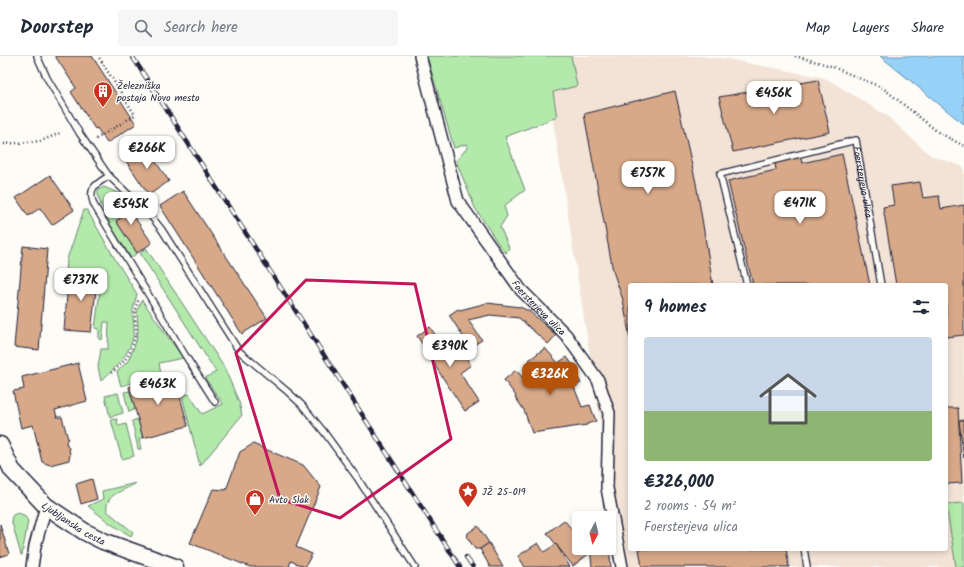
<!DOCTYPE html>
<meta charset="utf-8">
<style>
:root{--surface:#fff;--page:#f6f6f7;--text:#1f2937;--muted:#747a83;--line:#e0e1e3;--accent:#b45309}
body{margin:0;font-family:Kalam,sans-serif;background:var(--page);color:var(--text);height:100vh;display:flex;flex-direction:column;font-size:15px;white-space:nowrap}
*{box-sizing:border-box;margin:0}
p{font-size:13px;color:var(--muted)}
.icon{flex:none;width:22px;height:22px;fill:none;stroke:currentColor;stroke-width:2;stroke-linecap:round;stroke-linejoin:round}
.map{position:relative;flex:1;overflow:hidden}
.panel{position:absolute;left:628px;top:227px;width:320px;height:268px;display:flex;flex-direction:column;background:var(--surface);border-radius:4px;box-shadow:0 2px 6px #0003}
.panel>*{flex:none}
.needle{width:26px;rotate:187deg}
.tools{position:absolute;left:572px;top:455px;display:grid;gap:8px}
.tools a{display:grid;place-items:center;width:44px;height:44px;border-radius:4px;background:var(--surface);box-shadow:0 2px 6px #0003;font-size:20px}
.price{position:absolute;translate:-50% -34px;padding:0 9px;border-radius:8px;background:#fff;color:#222;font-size:13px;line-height:26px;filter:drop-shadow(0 1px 2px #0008)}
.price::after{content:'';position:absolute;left:50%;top:24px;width:12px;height:9px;margin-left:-6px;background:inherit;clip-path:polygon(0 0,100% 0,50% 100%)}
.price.selected{background:var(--accent);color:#fff}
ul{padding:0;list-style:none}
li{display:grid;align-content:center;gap:8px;height:212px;padding:0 16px}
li+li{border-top:1px solid var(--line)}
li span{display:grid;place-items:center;height:124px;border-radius:4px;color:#555}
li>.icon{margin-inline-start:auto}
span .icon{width:72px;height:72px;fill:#fffc;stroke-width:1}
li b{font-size:17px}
h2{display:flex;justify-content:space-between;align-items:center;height:48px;padding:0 16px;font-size:17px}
header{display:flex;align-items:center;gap:24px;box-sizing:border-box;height:56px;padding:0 20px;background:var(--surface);border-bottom:1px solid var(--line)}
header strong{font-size:19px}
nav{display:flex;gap:22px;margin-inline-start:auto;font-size:14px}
.search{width:280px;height:36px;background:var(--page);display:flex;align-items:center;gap:10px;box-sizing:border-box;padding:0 14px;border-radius:4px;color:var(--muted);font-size:15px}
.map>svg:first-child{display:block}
</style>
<header>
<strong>Doorstep</strong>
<div class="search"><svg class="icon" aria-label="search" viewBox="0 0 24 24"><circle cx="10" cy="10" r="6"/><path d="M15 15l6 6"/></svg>Search here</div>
<nav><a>Map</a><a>Layers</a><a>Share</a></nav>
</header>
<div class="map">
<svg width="964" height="511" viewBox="0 0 964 511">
<rect width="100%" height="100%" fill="#fdfcf7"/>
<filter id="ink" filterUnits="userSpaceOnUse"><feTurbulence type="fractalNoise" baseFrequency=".025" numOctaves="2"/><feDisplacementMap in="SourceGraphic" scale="8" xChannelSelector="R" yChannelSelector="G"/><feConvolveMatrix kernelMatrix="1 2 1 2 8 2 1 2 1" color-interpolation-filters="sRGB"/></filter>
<g filter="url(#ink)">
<path fill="#f2e3d6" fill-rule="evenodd" d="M 543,0 L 700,0 L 727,3 L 825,22 L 886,59 L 930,99 L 964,111 L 964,511 L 623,511 ZM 630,229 L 946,229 L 946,493 L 630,493 Z"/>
<g fill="#b3e9ab" stroke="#6a8673">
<path d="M 427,0 L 571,0 L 577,30 L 553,36 L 557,61 L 505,81 L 525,134 L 504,150 L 507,160 L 500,171 L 509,192 L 506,197 L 501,192 L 475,152 L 456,105 L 467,92 L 467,88 L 454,92 Z"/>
<path d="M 104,131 L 116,136 L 118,138 L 110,143 L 122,161 L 116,165 L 137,197 L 131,202 C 122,187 96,150 98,134 Z"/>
<path d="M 84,154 L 87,154 L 115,203 L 137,238 C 136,243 134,248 133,253 C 132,259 134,266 134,272 C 134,295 116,311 101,325 L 98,311 L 101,293 L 108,293 L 109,266 L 104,266 L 102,284 L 99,283 L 99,273 L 95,272 L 102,219 L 66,219 L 67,203 Z"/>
<path d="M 146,192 L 224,311 L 239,346 L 242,359 L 200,410 L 182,340 L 189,338 L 202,358 L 223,348 L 205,322 L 216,316 L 140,197 Z"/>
<path d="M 142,244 L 183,302 L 159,307 L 161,319 L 121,330 L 117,316 L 128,305 L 136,286 L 138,274 L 137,255 Z"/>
<path d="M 130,335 L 136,353 L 129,356 L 124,336 Z"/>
<path d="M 118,337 L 123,357 L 110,361 L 105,340 Z"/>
<path d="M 117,363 L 118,370 L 126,368 L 134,400 L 122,403 L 111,364 Z"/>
<path d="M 138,363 L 143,382 L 139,383 L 141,393 L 138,393 L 132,365 Z"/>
<path d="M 136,427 C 126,435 104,437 107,455 L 133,476 L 131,480 L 111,468 L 88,450 L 103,443 L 102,435 Z"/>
<path d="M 964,447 L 964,511 L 956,511 L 946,448 Z"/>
<path d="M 18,457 L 24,459 L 28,465 L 22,499 L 21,499 L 11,463 L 13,459 Z"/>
</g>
<path fill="#96d2f7" stroke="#688cac" d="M 880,0 L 964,0 L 964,68 L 961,66 Z"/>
<g fill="#d7a989" stroke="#22223b">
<path d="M 55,0 L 92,0 L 136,68 L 107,87 L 97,72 L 95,73 L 71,36 L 76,32 Z"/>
<path d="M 818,24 L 830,76 L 733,96 L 719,41 Z"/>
<path d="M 675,35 L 696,127 L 713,229 L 630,229 L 630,283 L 623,244 L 613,215 L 584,58 Z"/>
<path d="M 144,89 L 169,125 L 149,139 L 124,102 Z"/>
<path d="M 842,98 L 870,229 L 753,229 L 728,125 L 776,114 L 775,106 L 800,100 L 802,107 Z"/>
<path d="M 50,119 L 74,154 L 52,169 L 40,152 L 28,160 L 16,142 Z"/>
<path d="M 920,126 L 923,142 L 939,140 L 941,153 L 964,149 L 964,279 L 946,281 L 946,229 L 896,229 L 883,151 L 894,149 L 891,130 Z"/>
<path d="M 183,135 L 267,262 L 242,278 L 160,150 Z"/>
<path d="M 118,137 L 152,187 L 137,197 L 116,165 L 122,161 L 110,143 Z"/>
<path d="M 23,190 L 47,193 L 39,294 L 14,291 Z"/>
<path d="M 69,216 L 98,218 L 91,276 L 64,274 Z"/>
<path d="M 487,247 L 520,251 L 529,255 L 556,279 L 548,288 L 519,262 L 490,259 L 468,264 L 482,284 L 470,291 L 449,259 L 458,253 L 460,254 Z"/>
<path d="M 430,271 L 438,283 L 440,282 L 452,300 L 461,294 L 471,309 L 460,317 L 479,346 L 465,355 L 435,310 L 436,309 L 417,280 Z"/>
<path d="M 545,292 L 558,307 L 567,301 L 572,308 L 565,313 L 566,314 L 565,315 L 571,325 L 578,322 L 581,327 L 574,331 L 582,351 L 590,349 L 596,365 L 587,368 L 587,369 L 532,377 L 524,354 L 515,341 L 516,340 L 504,324 L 516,314 L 523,322 L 536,312 L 529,304 Z"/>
<path d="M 78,307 L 87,345 L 55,354 L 57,361 L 62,361 L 68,383 L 66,385 L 67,390 L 69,392 L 70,399 L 69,404 L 50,409 L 42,406 L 33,369 L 21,372 L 13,335 L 24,333 L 22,321 Z"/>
<path d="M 174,319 L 188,370 L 143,382 L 129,331 Z"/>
<path d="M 946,352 L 958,352 L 962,427 L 946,428 Z"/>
<path d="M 964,364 L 964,402 L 959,365 Z"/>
<path d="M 253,388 L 303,409 L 321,431 L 296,491 L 312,498 L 305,511 L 291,505 L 289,511 L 250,511 L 190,487 L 213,433 L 226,434 L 240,396 Z"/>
<path d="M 92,423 L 97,443 L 81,448 L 76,428 Z"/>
<path d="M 564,464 L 579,482 L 579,492 L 587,492 L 590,497 L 573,510 L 547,477 Z"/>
<path d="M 0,468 L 9,498 L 0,501 Z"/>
<path d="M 478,470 L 489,487 L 480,493 L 475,493 L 467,481 L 468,477 Z"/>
<path d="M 489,487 L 503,511 L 490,511 L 480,493 Z"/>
<path d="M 538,487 L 544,496 L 556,488 L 570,511 L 525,511 L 518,500 Z"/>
<path d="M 609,490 L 611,511 L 592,511 L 590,492 L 609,492 Z"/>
<path d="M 639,493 L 786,493 L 789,511 L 642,511 Z"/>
</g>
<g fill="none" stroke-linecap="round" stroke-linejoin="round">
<g stroke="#22223b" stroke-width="8">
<g id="service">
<path d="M 37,0 L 47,22 L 80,78 L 109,120 L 151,160 L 162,174 L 239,295 L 288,336 L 302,349 L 324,376 L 358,423 L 415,511"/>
<path d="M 109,120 C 96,128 87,132 94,149 L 185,299 L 215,346"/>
<path id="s1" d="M 747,229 L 720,118 L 856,84 L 881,229"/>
<path d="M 804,493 L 807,511"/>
</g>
</g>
<g stroke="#22223b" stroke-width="14">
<g id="minor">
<path id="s2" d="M 420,0 L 458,145 L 521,234 L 566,279 L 598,324 L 609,357 L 607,432 L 622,511"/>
<path d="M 32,511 L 35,490 L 46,450"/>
</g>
</g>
<g stroke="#22223b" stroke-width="19">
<g id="secondary">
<path id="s3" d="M 0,389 L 12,414 L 46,450 L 85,476 L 103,485 L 175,511"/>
</g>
</g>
<g stroke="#22223b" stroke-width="2.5" stroke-dasharray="1 3" stroke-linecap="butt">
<path d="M 795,0 L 828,9 L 883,32 L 938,76 L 964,90"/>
<path d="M 96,83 L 135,59 L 98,0"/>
<path d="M 4,88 L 41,85 L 60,77"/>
<path d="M 111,317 C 125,307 135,291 136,274 C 136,269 135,265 135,261 C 135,254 137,248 139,242"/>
<path d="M 136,327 L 169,318"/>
</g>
<use href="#service" stroke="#fdfcf7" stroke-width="5.5"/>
<use href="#minor" stroke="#fdfcf7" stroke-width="11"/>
<use href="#secondary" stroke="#fdfcf7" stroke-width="16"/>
<g stroke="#22223b" stroke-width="4.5">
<g id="rail">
<path d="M 132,0 L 460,511"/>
<path d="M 466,501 L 473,511"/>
</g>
</g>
<use href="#rail" stroke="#fdfcf7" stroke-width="3" stroke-dasharray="9" stroke-linecap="butt"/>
</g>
</g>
<path fill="none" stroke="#c2185b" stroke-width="3" stroke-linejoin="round" d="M 306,224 L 415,228 L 451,383 L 340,462 L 280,443 L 236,297 Z"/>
<defs>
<g id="building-pin" transform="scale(1)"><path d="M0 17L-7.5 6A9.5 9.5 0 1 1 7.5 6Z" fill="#c8321e" stroke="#fdfcf7"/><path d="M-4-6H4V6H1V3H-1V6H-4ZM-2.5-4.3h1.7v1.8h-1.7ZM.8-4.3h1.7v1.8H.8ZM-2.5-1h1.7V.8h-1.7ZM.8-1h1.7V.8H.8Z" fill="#fff"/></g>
<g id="sight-pin" transform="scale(1)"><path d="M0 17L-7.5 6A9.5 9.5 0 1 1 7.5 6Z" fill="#c8321e" stroke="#fdfcf7"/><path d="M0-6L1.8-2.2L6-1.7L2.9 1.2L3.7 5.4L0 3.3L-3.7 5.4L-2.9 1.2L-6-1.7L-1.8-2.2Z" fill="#fff"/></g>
<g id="shop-pin" transform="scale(1)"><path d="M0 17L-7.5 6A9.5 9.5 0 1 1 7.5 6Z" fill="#c8321e" stroke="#fdfcf7"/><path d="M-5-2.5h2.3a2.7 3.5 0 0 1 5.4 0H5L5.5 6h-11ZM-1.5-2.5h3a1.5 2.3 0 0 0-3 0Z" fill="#fff"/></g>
</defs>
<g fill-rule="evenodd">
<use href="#building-pin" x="103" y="35"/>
<use href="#sight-pin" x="468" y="435"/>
<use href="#shop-pin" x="255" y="443"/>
</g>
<g text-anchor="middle" stroke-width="3" stroke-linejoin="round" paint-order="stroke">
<g font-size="10" fill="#22223b" stroke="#fdfcf7" text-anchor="start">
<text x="117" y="33">Železniška<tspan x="117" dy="12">postaja Novo mesto</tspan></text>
<text x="482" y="439">JŽ 25-019</text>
<text x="269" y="447">Avto Slak</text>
</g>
<g font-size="10" fill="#22223b" stroke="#fdfcf7">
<text dy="4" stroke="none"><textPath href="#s1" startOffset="297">Foersterjeva ulica</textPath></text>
<text dy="4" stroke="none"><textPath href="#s2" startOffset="284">Foersterjeva ulica</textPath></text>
<text dy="4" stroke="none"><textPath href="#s3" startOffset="110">Ljubljanska cesta</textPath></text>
</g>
</g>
</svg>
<div class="tools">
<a><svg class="needle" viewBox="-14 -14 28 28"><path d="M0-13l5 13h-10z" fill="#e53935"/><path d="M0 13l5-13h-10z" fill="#747a83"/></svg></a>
</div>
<b class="price" style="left:774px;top:59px">€456K</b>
<b class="price" style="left:147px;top:114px">€266K</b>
<b class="price" style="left:648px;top:139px">€757K</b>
<b class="price" style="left:800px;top:169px">€471K</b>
<b class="price" style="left:131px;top:170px">€545K</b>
<b class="price" style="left:81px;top:246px">€737K</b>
<b class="price" style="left:450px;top:312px">€390K</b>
<b class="price selected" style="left:550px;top:340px">€326K</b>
<b class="price" style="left:158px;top:350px">€463K</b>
<section class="panel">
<h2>9 homes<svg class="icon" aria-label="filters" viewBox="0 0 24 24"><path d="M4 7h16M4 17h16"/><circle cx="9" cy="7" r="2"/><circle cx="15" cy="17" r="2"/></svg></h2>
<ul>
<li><span style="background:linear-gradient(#c9d6e8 60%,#8fb573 0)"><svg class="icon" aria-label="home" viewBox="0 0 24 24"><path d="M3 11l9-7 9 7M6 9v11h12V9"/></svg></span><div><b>€326,000</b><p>2 rooms · 54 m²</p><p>Foersterjeva ulica</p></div></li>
</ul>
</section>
</div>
